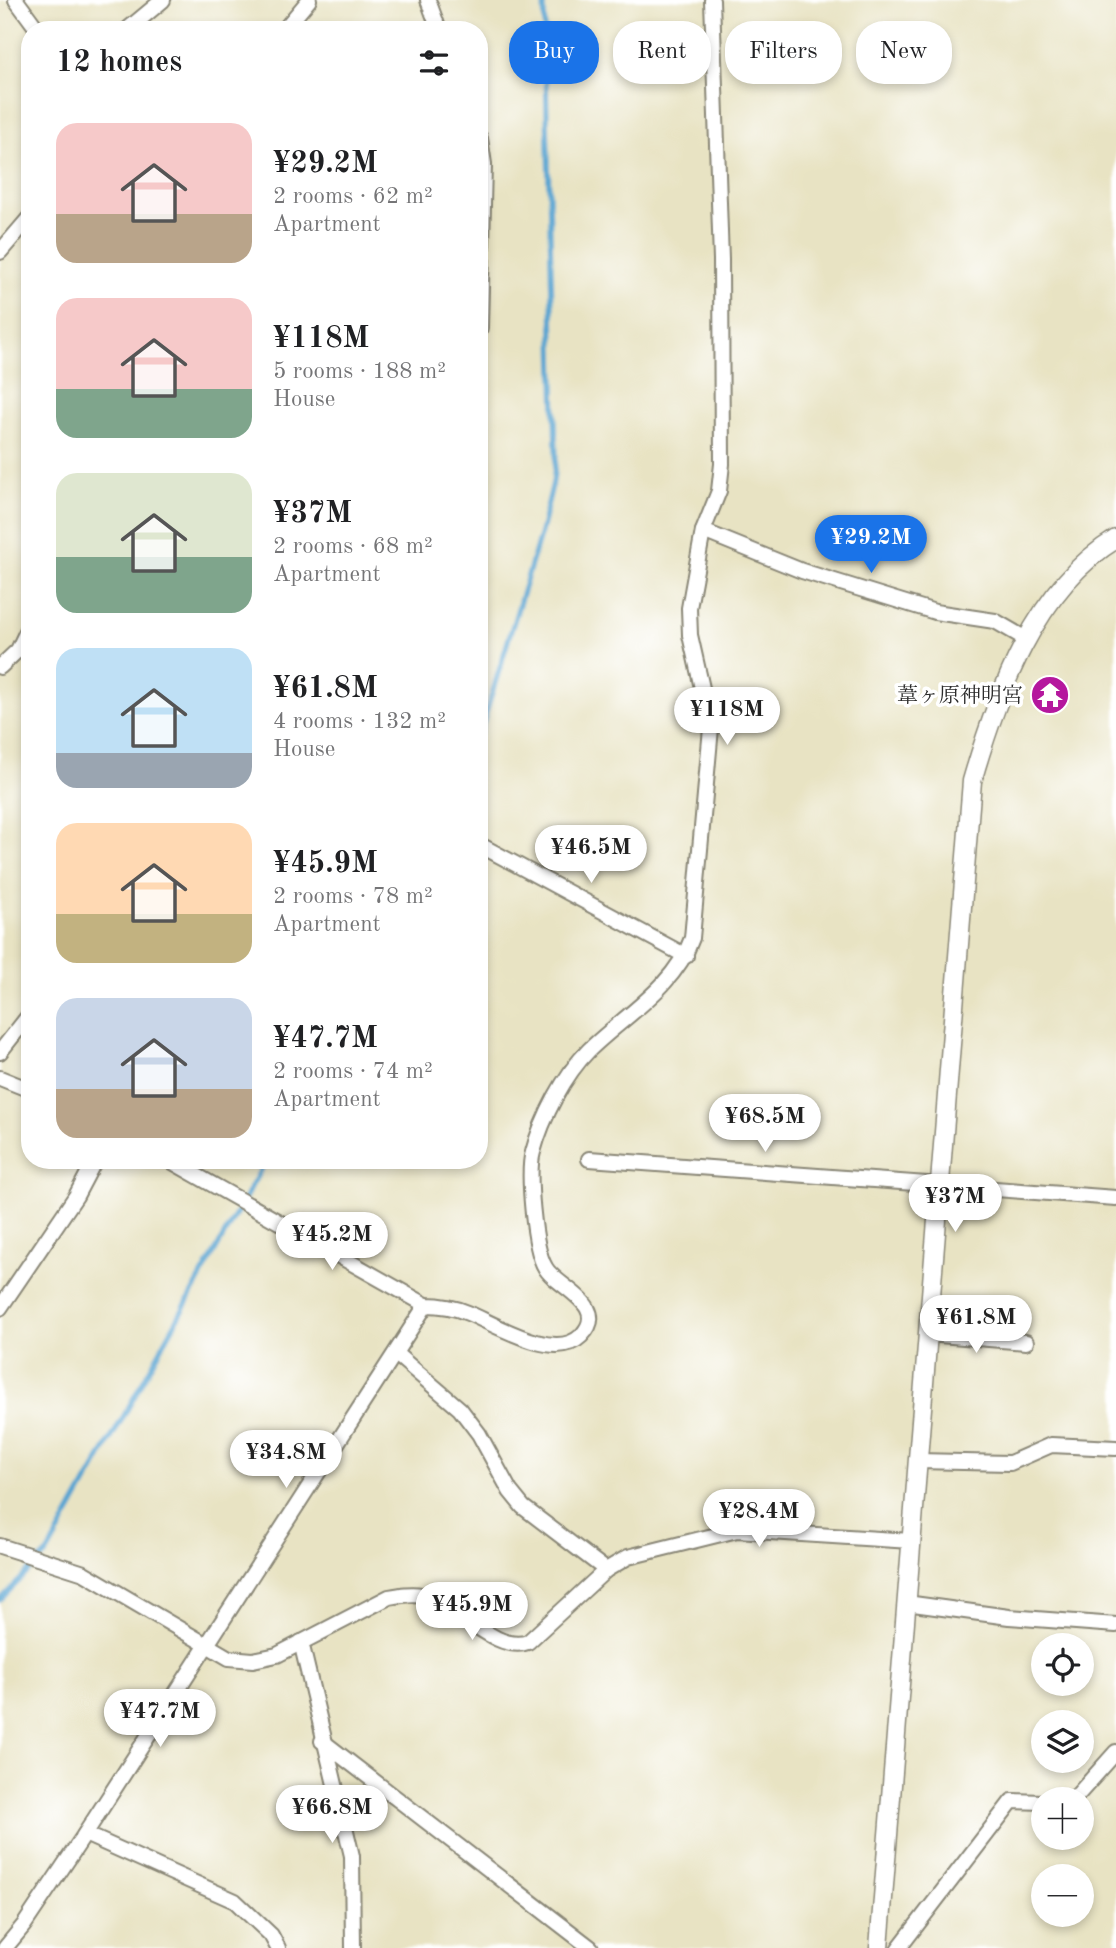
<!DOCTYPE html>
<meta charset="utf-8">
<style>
:root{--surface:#fff;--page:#f6f6f6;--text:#202124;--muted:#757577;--accent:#1a73e8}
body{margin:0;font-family:"Old Standard TT","Noto Serif JP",serif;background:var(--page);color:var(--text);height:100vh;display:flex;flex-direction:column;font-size:26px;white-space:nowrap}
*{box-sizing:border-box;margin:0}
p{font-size:23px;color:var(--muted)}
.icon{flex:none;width:38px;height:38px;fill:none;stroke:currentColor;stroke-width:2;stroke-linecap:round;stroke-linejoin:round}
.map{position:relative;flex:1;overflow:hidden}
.drawer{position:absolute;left:21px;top:21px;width:467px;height:1148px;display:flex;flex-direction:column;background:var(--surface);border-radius:28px;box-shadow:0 4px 10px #0003}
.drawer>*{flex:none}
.banner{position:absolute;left:509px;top:21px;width:500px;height:63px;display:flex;gap:14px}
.tools{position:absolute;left:1031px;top:1633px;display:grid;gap:14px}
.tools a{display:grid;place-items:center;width:63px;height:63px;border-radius:50%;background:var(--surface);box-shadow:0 4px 10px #0003;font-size:35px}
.price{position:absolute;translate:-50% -60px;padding:0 16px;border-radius:24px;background:#fff;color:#222;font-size:23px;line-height:46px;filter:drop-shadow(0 2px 4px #0008)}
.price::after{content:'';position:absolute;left:50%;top:42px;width:21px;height:16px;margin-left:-10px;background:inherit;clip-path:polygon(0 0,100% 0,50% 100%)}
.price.active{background:var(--accent);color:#fff}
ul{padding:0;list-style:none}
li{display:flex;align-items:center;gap:21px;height:175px;padding:0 35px}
li span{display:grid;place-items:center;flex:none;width:196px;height:140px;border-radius:21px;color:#555}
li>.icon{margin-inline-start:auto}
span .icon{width:84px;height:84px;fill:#fffc;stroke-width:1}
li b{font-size:30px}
h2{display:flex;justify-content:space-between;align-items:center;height:84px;padding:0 35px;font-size:30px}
.tag{padding:0 24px;border-radius:28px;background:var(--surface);box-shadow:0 4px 10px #0003;font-size:24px;line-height:63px}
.tag.active{background:var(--accent);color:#fff}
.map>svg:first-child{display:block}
</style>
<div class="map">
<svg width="1116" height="1948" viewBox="0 0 1116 1948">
<rect width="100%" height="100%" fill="#fff"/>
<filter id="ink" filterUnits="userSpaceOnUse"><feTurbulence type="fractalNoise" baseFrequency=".0143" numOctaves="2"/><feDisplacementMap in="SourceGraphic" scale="14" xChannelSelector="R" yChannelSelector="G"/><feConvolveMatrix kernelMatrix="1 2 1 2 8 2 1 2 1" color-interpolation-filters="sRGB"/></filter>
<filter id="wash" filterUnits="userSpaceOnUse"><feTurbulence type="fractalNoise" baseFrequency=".00686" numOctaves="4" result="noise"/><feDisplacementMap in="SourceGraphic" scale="28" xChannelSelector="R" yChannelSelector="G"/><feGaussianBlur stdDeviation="1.57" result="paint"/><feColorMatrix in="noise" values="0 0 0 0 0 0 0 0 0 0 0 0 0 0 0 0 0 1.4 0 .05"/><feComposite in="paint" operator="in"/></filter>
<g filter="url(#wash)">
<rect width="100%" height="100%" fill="#e8e3c3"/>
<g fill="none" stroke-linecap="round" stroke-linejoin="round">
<g stroke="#58a4d1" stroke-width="5">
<path d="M 480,733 L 541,532 L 553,482 L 556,456 L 544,0"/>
<path d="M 0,1600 L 48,1552 L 266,1160"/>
</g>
</g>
</g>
<g filter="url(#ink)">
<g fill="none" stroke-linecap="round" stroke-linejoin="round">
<g stroke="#8a8777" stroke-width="18">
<g id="minor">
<path d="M 16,0 L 38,30"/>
<path d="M 428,0 L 439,30"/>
<path d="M 127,30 L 163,0"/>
<path d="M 284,30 L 309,0"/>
<path d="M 480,138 L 484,164 L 480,328"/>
<path d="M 0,252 L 30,217"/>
<path d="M 703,531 L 802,571 L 935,612 L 995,621 L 1026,639"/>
<path d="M 0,667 L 18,650 L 30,625"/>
<path d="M 480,845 L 686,956"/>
<path d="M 0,1052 L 30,1014"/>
<path d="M 0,1078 L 30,1090"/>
<path d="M 589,1159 L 1116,1198"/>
<path d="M 169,1160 L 426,1305 C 441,1305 454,1307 468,1313 C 495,1324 555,1362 581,1336 C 612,1305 555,1287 545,1267 C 534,1249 527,1172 533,1152 C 542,1118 564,1075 589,1050 C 625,1015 675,987 692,938 L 711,728 L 690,635 L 689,608 L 703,531 L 719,491 L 722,464 L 721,260 L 712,0"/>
<path d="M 0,1308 L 76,1196 L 95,1160"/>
<path d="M 927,1334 L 1026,1342"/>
<path d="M 396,1354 L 460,1409 L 479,1434 L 510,1491 L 523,1507 L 606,1570"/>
<path d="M 917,1461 L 1010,1463 L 1051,1445 L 1116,1448"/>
<path d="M 0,1546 L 84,1573 L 229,1658 L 253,1660 L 277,1655 L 389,1597 C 400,1595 411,1593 422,1595 C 455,1602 495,1654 528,1642 L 606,1570 L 628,1557 L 737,1530 L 911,1541"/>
<path d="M 906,1603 L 1009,1617 L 1116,1625"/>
<path d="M 301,1642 L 352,1856 L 353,1948"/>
<path d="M 322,1741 L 591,1948"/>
<path d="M 1074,1799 L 1116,1752"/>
<path d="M 85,1834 L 235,1901 L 271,1935 L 278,1948"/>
<path d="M 5,1948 L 24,1925 L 85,1834 L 426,1305"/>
<path d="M 899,1948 L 1012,1801 L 1043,1802"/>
</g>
</g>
<g stroke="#8a8777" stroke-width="21">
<path id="tertiary" d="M 879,1948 L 972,781 C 997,695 1035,588 1116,539"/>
</g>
<use href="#minor" stroke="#fff" stroke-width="14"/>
<use href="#tertiary" stroke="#fff" stroke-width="18"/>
</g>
</g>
<defs>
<g id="temple-disc" transform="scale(2.0125)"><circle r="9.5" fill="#b5179e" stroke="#fff"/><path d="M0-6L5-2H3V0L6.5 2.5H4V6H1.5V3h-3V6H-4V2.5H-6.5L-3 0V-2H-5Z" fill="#fff"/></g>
</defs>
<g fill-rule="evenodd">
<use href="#temple-disc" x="1050" y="695"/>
</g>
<g text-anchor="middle" stroke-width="7" stroke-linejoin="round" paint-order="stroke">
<g font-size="21" fill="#2b2b2b" stroke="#fff" text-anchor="end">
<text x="1023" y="702">葦ヶ原神明宮</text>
</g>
</g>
</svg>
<div class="tools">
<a><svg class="icon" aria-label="locate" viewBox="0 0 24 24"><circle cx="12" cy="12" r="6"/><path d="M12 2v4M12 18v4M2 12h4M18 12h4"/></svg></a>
<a><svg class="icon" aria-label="layers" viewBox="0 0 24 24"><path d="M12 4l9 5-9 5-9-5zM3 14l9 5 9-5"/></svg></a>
<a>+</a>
<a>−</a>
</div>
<b class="price active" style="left:871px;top:575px">¥29.2M</b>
<b class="price" style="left:727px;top:747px">¥118M</b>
<b class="price" style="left:591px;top:885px">¥46.5M</b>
<b class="price" style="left:765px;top:1154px">¥68.5M</b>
<b class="price" style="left:955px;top:1234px">¥37M</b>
<b class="price" style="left:332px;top:1272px">¥45.2M</b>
<b class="price" style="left:976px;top:1355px">¥61.8M</b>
<b class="price" style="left:286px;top:1490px">¥34.8M</b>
<b class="price" style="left:759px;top:1549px">¥28.4M</b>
<b class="price" style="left:472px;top:1642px">¥45.9M</b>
<b class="price" style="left:160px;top:1749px">¥47.7M</b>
<b class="price" style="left:332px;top:1845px">¥66.8M</b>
<div class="banner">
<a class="tag active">Buy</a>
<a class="tag">Rent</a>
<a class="tag">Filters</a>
<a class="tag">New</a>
</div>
<section class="drawer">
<h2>12 homes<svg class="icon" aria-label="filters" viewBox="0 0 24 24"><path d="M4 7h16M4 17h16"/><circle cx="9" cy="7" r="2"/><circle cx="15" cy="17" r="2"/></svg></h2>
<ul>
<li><span style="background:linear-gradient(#f6c9c9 65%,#b9a48a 0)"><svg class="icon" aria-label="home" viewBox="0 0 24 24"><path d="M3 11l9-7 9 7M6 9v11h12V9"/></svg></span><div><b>¥29.2M</b><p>2 rooms · 62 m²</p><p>Apartment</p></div></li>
<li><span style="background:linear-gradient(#f6c9c9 65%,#7fa58c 0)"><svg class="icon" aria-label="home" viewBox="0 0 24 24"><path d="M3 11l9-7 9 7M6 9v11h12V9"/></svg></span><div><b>¥118M</b><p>5 rooms · 188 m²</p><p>House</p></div></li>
<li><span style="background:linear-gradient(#dfe7d0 60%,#7fa58c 0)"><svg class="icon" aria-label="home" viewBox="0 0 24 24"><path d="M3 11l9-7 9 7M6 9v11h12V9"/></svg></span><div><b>¥37M</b><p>2 rooms · 68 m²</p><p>Apartment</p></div></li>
<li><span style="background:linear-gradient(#bfe0f5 75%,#9aa5b1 0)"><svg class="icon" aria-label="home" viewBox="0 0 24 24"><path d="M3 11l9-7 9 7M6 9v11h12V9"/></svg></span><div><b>¥61.8M</b><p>4 rooms · 132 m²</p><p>House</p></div></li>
<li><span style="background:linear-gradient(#ffd9b3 65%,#c2b280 0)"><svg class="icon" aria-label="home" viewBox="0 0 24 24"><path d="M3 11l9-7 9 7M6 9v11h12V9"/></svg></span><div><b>¥45.9M</b><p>2 rooms · 78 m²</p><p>Apartment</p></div></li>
<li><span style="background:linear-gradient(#c9d6e8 65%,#b9a48a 0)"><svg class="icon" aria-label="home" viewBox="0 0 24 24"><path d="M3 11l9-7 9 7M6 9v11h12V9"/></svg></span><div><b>¥47.7M</b><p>2 rooms · 74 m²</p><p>Apartment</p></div></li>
</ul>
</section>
</div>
